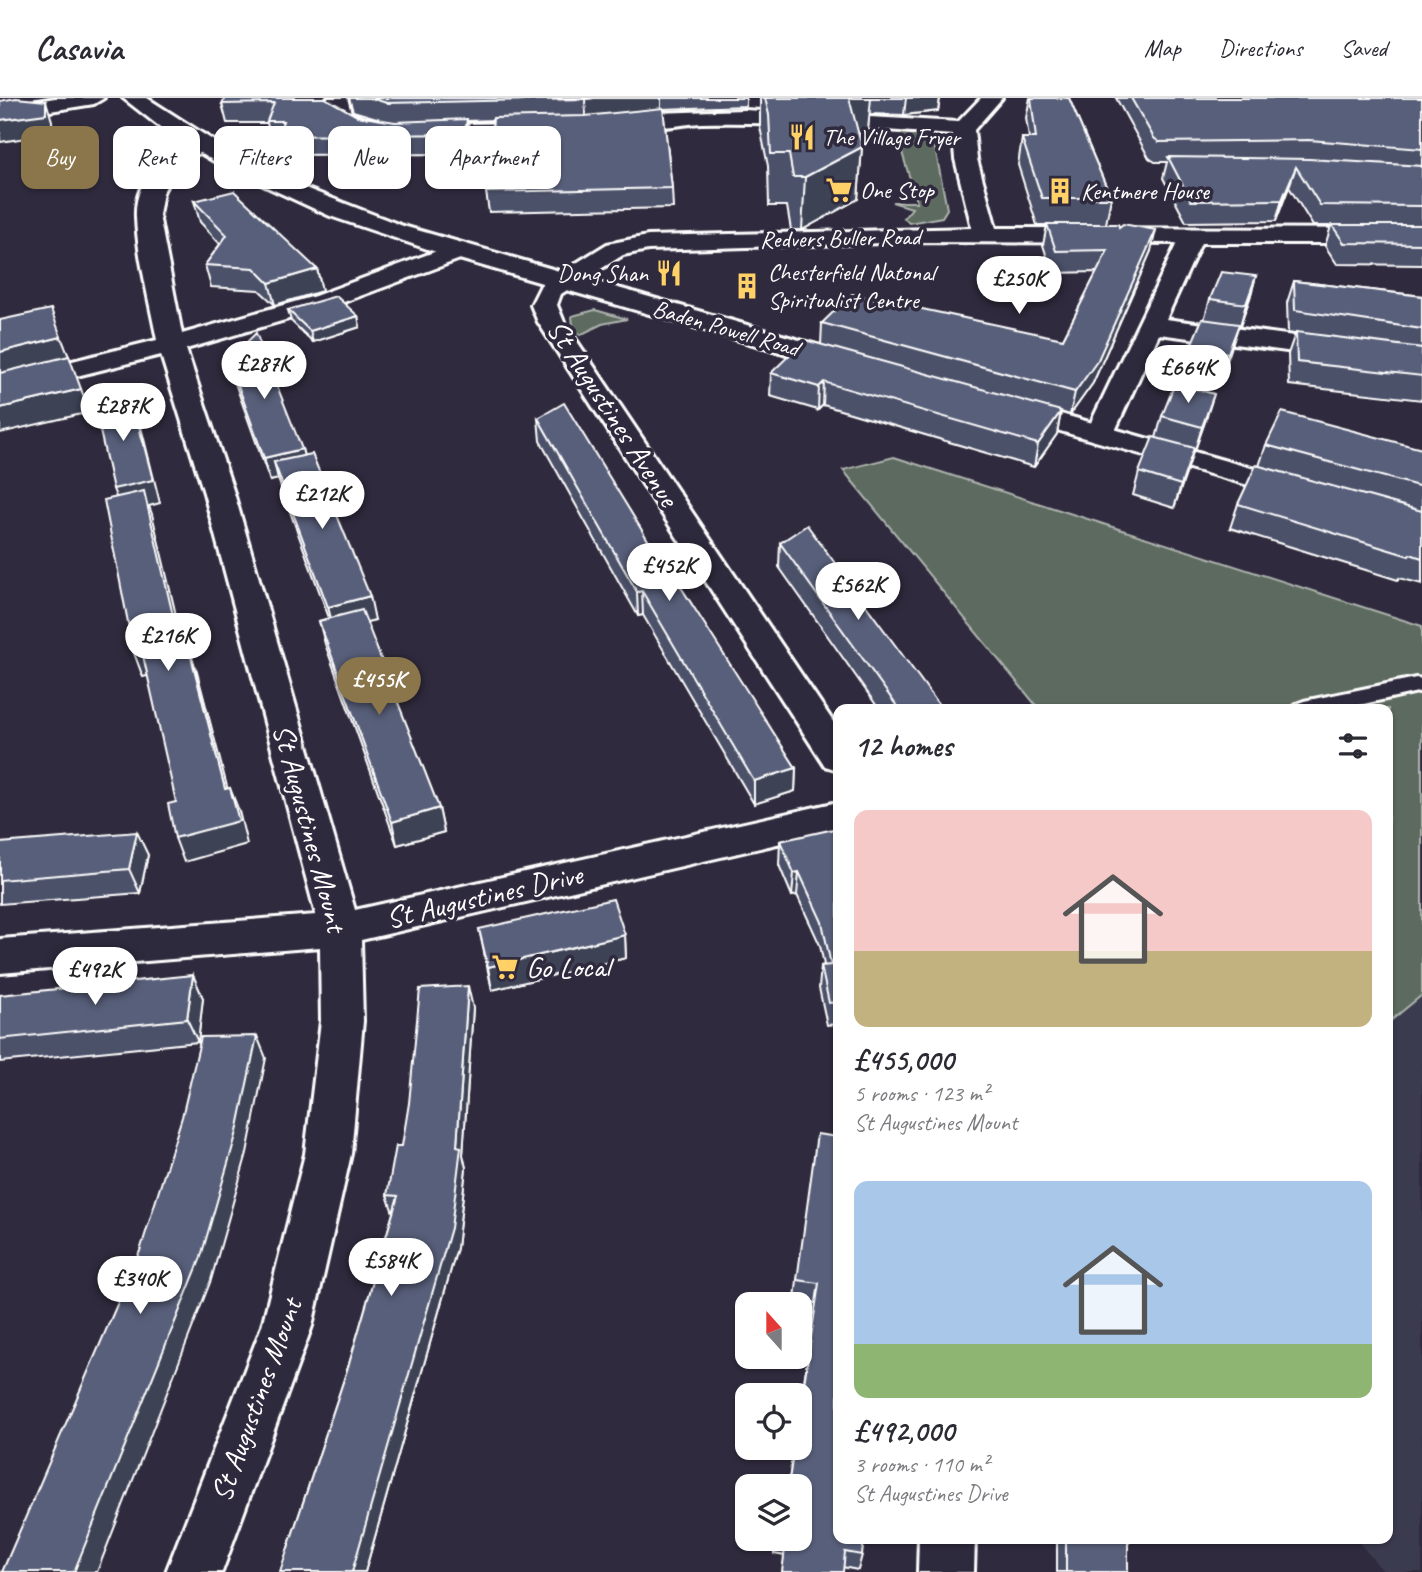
<!DOCTYPE html>
<meta charset="utf-8">
<style>
:root{--surface:#fff;--page:#f7f7f7;--text:#2b2b33;--muted:#7c7c81;--line:#e1e1e2;--accent:#8a764a}
body{margin:0;font-family:Caveat,sans-serif;background:var(--page);color:var(--text);height:100vh;display:flex;flex-direction:column;font-size:26px;white-space:nowrap}
*{box-sizing:border-box;margin:0}
p{font-size:23px;color:var(--muted)}
.icon{flex:none;width:38px;height:38px;fill:none;stroke:currentColor;stroke-width:2;stroke-linecap:round;stroke-linejoin:round}
.map{position:relative;flex:1;overflow:hidden}
.sheet{position:absolute;left:833px;top:606px;width:560px;height:840px;display:flex;flex-direction:column;background:var(--surface);border-radius:14px;box-shadow:0 2px 5px #0004}
.sheet>*{flex:none}
.top-card{position:absolute;left:21px;top:28px;width:665px;height:63px;display:flex;gap:14px}
.needle{width:46px;rotate:339deg}
.fabs{position:absolute;left:735px;top:1194px;display:grid;gap:14px}
.fabs a{display:grid;place-items:center;width:77px;height:77px;border-radius:14px;background:var(--surface);box-shadow:0 2px 5px #0004;font-size:35px}
.price{position:absolute;translate:-50% -60px;padding:0 16px;border-radius:24px;background:#fff;color:#222;font-size:23px;line-height:46px;filter:drop-shadow(0 2px 4px #0008)}
.price::after{content:'';position:absolute;left:50%;top:42px;width:21px;height:16px;margin-left:-10px;background:inherit;clip-path:polygon(0 0,100% 0,50% 100%)}
.price.current{background:var(--accent);color:#fff}
ul{padding:0;list-style:none}
li{display:grid;align-content:center;gap:14px;height:371px;padding:0 21px}
li span{display:grid;place-items:center;height:217px;border-radius:14px;color:#555}
li>.icon{margin-inline-start:auto}
span .icon{width:126px;height:126px;fill:#fffc;stroke-width:1}
li b{font-size:30px}
h2{display:flex;justify-content:space-between;align-items:center;height:84px;padding:0 21px;font-size:30px}
.chip{padding:0 24px;border-radius:14px;background:var(--surface);box-shadow:0 2px 5px #0004;font-size:24px;line-height:63px}
.chip.current{background:var(--accent);color:#fff}
header{display:flex;align-items:center;gap:42px;box-sizing:border-box;height:98px;padding:0 35px;background:var(--surface);border-bottom:2px solid var(--line)}
header strong{font-size:33px}
nav{display:flex;gap:38px;margin-inline-start:auto;font-size:24px}
.map>svg:first-child{display:block}
</style>
<header>
<strong>Casavia</strong>
<nav><a>Map</a><a>Directions</a><a>Saved</a></nav>
</header>
<div class="map">
<svg width="1422" height="1474" viewBox="0 0 1422 1474">
<rect width="100%" height="100%" fill="#2f2a3d"/>
<filter id="ink" filterUnits="userSpaceOnUse"><feTurbulence type="fractalNoise" baseFrequency=".0143" numOctaves="2"/><feDisplacementMap in="SourceGraphic" scale="14" xChannelSelector="R" yChannelSelector="G"/><feConvolveMatrix kernelMatrix="1 2 1 2 8 2 1 2 1" color-interpolation-filters="sRGB"/></filter>
<g filter="url(#ink)">
<path fill="#3b3a4f" d="M 1422,897 L 1422,1474 L 1384,1474 L 1355,1440 L 1388,1440 L 1388,925 Z"/>
<g fill="#5d6a5f" stroke="#aeb4af" stroke-width="2">
<path d="M 900,33 L 933,39 L 947,111 L 942,119 L 909,125 L 904,120 L 912,110 L 892,104 L 917,104 L 901,51 Z"/>
<path d="M 595,212 L 627,221 L 602,226 L 580,237 L 573,228 L 572,218 Z"/>
<path d="M 894,359 L 1422,528 L 1422,897 L 1388,925 L 1388,611 L 1039,611 L 843,372 Z"/>
</g>
<g fill="none" stroke-linecap="round" stroke-linejoin="round">
<g stroke="#fff" stroke-width="6">
<path id="lane" d="M 1416,580 L 1422,581 L 1422,593 L 1341,611 L 1293,611 L 1296,606 L 1304,603 Z"/>
</g>
<g stroke="#fff" stroke-width="6">
<g id="street">
<path d="M 55,0 L 104,0 L 94,6 L 0,21 L 0,9 Z"/>
<path d="M 327,0 L 347,0 L 351,15 L 369,23 L 390,27 L 546,25 L 557,31 L 546,37 L 493,38 L 490,82 L 479,89 L 468,82 L 472,38 C 427,39 367,50 330,18 Z"/>
<path d="M 981,0 L 1002,0 L 974,32 L 977,61 L 996,130 L 1422,131 L 1422,145 L 1201,145 L 1166,221 L 1422,255 L 1422,271 L 1159,236 L 1114,335 L 1110,341 L 1100,344 L 1090,341 L 1086,335 L 1177,145 L 919,144 L 648,152 L 623,157 L 561,196 L 557,207 L 564,224 L 838,631 L 838,672 L 825,668 L 538,224 L 531,207 L 541,187 L 607,146 L 648,138 L 972,130 L 955,61 L 953,37 C 869,31 785,23 701,25 C 684,26 610,38 602,27 L 605,22 L 657,15 L 744,12 L 958,24 Z"/>
<path d="M 200,40 L 211,47 L 175,71 L 163,94 L 159,117 L 182,236 L 315,198 L 445,150 L 463,150 L 466,155 L 463,160 L 333,208 L 186,251 L 234,395 L 355,812 L 838,704 L 838,732 L 361,842 L 363,923 L 351,1056 L 312,1228 L 222,1474 L 166,1474 L 262,1228 L 305,1056 L 321,923 L 320,849 L 0,875 L 0,841 L 316,817 L 204,395 L 161,257 L 0,297 L 0,281 L 157,242 C 150,205 137,156 136,119 C 134,81 166,49 200,40 Z"/>
<path d="M 919,1440 L 975,1440 L 974,1474 L 918,1474 Z"/>
</g>
</g>
<g stroke="#fff" stroke-width="6">
<g id="secondary">
<path d="M 123,0 L 147,0 L 239,59 L 292,85 L 403,128 L 855,258 L 859,264 L 855,270 L 835,270 L 442,156 L 330,118 L 224,69 L 173,39 Z"/>
<path d="M 1008,301 L 1311,387 L 1315,393 L 1311,399 L 1300,402 L 998,315 L 994,309 L 998,303 Z"/>
</g>
</g>
<use href="#lane" fill="#2f2a3d" fill-rule="evenodd"/>
<use href="#street" fill="#2f2a3d" fill-rule="evenodd"/>
<use href="#secondary" fill="#2f2a3d" fill-rule="evenodd"/>
</g>
<g fill="#4c5169" stroke="#fff" stroke-width="2">
<path d="M 225,0 L 325,0 L 325,1 L 357,18 L 380,21 L 353,13 L 349,0 L 746,0 L 746,8 L 663,11 L 672,90 L 673,110 L 489,114 L 486,94 L 493,44 L 492,35 L 493,22 L 467,23 L 469,41 L 468,56 L 282,57 L 279,42 L 271,43 L 267,25 L 227,25 L 222,6 Z"/>
<path d="M 760,0 L 940,0 L 938,13 L 904,17 L 869,16 L 868,32 L 859,36 L 862,49 L 858,101 L 802,132 L 791,132 L 787,108 L 769,108 L 768,68 L 760,29 Z"/>
<path d="M 1030,0 L 1069,0 L 1111,100 L 1106,126 L 1119,129 L 1151,153 L 1093,285 L 1070,317 L 1061,314 L 1057,336 L 1034,369 L 823,307 L 818,312 L 770,298 L 771,275 L 821,247 L 822,225 L 1063,241 L 1097,174 L 1052,175 L 1043,147 L 1047,127 L 1037,127 L 1018,67 L 1022,40 L 1029,40 L 1026,20 Z"/>
<path d="M 1116,0 L 1422,0 L 1422,167 L 1337,166 L 1325,148 L 1331,128 L 1313,128 L 1289,89 L 1276,123 L 1186,124 L 1163,80 L 1167,64 L 1155,64 L 1149,60 Z"/>
<path d="M 194,103 L 317,171 L 322,193 L 275,207 L 259,192 L 211,189 L 205,167 L 220,146 L 200,124 Z"/>
<path d="M 1256,178 L 1250,200 L 1240,228 L 1238,228 L 1222,278 L 1184,272 L 1190,250 L 1204,222 L 1210,201 Z"/>
<path d="M 1294,183 L 1422,198 L 1422,302 L 1289,287 L 1288,256 L 1295,236 L 1288,235 L 1287,205 Z"/>
<path d="M 288,212 L 358,218 L 360,229 L 313,244 L 291,223 Z"/>
<path d="M 229,262 L 302,351 L 304,358 L 375,522 L 366,524 L 439,710 L 444,734 L 397,747 L 325,546 L 319,523 L 329,520 L 278,381 L 270,383 L 235,285 Z"/>
<path d="M 1162,318 L 1207,318 L 1195,352 L 1194,351 L 1187,373 L 1174,410 L 1133,397 L 1139,374 L 1156,340 Z"/>
<path d="M 538,320 L 662,465 L 796,670 L 795,693 L 754,706 L 643,517 L 638,518 L 540,343 Z"/>
<path d="M 1266,347 L 1422,351 L 1422,486 L 1399,480 L 1398,482 L 1230,430 L 1238,406 L 1259,368 Z"/>
<path d="M 780,445 L 942,611 L 879,611 L 779,469 Z"/>
<path d="M 838,738 L 838,998 L 837,926 L 827,927 L 819,890 L 821,868 L 824,867 L 820,847 L 797,797 L 792,798 L 779,767 L 780,743 Z"/>
<path d="M 0,745 L 148,757 L 140,795 L 0,806 Z"/>
<path d="M 479,831 L 625,837 L 626,860 L 492,892 Z"/>
<path d="M 0,897 L 203,900 L 198,944 L 0,964 Z"/>
<path d="M 473,910 L 463,1057 L 466,1070 L 457,1150 L 365,1474 L 280,1474 L 349,1266 L 393,1115 L 387,1097 L 402,1048 Z"/>
<path d="M 838,1039 L 838,1440 L 862,1457 L 858,1472 L 774,1456 L 775,1440 L 789,1382 L 816,1205 L 795,1201 L 797,1182 Z"/>
<path d="M 1057,1440 L 1132,1440 L 1128,1446 L 1128,1474 L 1057,1474 Z"/>
</g>
<g fill="#3e4255" stroke="#fff" stroke-width="2">
<path d="M 594,0 L 661,0 L 661,11 L 586,20 L 585,1 Z"/>
<path d="M 846,0 L 871,0 L 868,32 L 843,42 Z"/>
<path d="M 906,0 L 940,0 L 938,13 L 904,17 Z"/>
<path d="M 46,3 L 52,23 L 52,36 L 0,44 L 0,22 Z"/>
<path d="M 467,21 L 469,41 L 468,56 L 465,36 Z"/>
<path d="M 862,49 L 858,101 L 802,132 L 805,79 Z"/>
<path d="M 1296,69 L 1289,89 L 1276,123 L 1282,102 Z"/>
<path d="M 1156,132 L 1151,153 L 1093,285 L 1070,317 L 1075,294 Z"/>
<path d="M 317,171 L 322,193 L 275,207 L 269,185 Z"/>
<path d="M 1256,178 L 1250,200 L 1240,228 L 1246,206 Z"/>
<path d="M 358,218 L 360,229 L 313,244 L 310,233 Z"/>
<path d="M 1239,226 L 1232,248 L 1222,278 L 1228,255 Z"/>
<path d="M 61,239 L 70,261 L 0,278 L 0,254 Z"/>
<path d="M 824,284 L 823,307 L 818,312 L 819,289 Z"/>
<path d="M 81,291 L 90,314 L 0,335 L 0,310 Z"/>
<path d="M 1214,296 L 1207,318 L 1195,352 L 1202,329 Z"/>
<path d="M 131,298 L 139,321 L 160,405 L 149,408 L 152,416 L 190,576 L 122,414 L 113,391 Z"/>
<path d="M 1061,313 L 1057,336 L 1034,369 L 1038,346 Z"/>
<path d="M 1194,350 L 1187,373 L 1174,410 L 1181,387 Z"/>
<path d="M 302,351 L 308,374 L 274,364 L 278,381 L 270,383 L 264,360 Z"/>
<path d="M 642,493 L 643,517 L 638,518 L 637,494 Z"/>
<path d="M 370,498 L 375,522 L 334,532 L 328,509 Z"/>
<path d="M 189,551 L 197,574 L 234,715 L 225,691 Z"/>
<path d="M 142,553 L 151,577 L 143,579 L 134,555 Z"/>
<path d="M 796,670 L 795,693 L 754,706 L 754,683 Z"/>
<path d="M 230,690 L 239,713 L 247,746 L 184,764 L 175,740 Z"/>
<path d="M 439,710 L 444,734 L 397,747 L 392,724 Z"/>
<path d="M 137,734 L 148,757 L 140,795 L 129,771 Z"/>
<path d="M 799,774 L 797,797 L 792,798 L 794,775 Z"/>
<path d="M 625,837 L 626,860 L 492,892 L 488,869 Z"/>
<path d="M 193,877 L 203,900 L 198,944 L 187,921 Z"/>
<path d="M 468,888 L 473,910 L 463,1057 L 466,1070 L 457,1150 L 365,1474 L 352,1474 L 457,1048 Z"/>
<path d="M 257,938 L 266,960 L 247,1055 L 211,1182 L 97,1474 L 74,1474 Z"/>
</g>
<g fill="#585e7a" stroke="#fff" stroke-width="2">
<path d="M 16,0 L 46,3 L 46,16 L 0,22 L 0,3 Z"/>
<path d="M 225,0 L 325,0 L 357,18 L 395,24 L 467,21 L 465,36 L 278,38 L 283,23 L 267,23 L 274,5 L 222,6 Z"/>
<path d="M 370,0 L 594,0 L 585,1 L 387,5 Z"/>
<path d="M 765,0 L 849,0 L 862,49 L 805,79 L 793,79 L 789,56 L 771,56 L 769,17 Z"/>
<path d="M 1031,0 L 1069,0 L 1111,100 L 1042,100 L 1022,40 L 1036,40 Z"/>
<path d="M 1131,0 L 1422,0 L 1422,51 L 1309,42 L 1159,44 L 1154,40 Z"/>
<path d="M 663,10 L 672,90 L 486,94 L 494,37 L 498,35 L 492,35 L 493,20 L 585,18 Z"/>
<path d="M 1168,59 L 1309,61 L 1422,68 L 1422,108 L 1320,107 L 1296,69 L 1282,102 L 1191,103 Z"/>
<path d="M 234,93 L 317,171 L 269,185 L 254,170 L 205,167 L 227,137 L 194,103 Z"/>
<path d="M 1047,126 L 1118,126 L 1119,129 L 1123,126 L 1156,132 L 1098,262 L 1075,294 L 822,225 L 852,196 L 1063,241 L 1108,152 L 1056,153 Z"/>
<path d="M 1332,127 L 1422,127 L 1422,146 L 1344,145 Z"/>
<path d="M 1221,174 L 1256,178 L 1246,206 L 1210,201 Z"/>
<path d="M 1294,183 L 1422,198 L 1422,231 L 1295,212 Z"/>
<path d="M 336,198 L 358,218 L 310,233 L 288,212 Z"/>
<path d="M 51,211 L 61,239 L 0,254 L 0,222 Z"/>
<path d="M 1202,221 L 1239,226 L 1228,255 L 1190,250 Z"/>
<path d="M 1296,234 L 1422,250 L 1422,278 L 1297,264 Z"/>
<path d="M 256,235 L 302,351 L 264,360 L 229,262 Z"/>
<path d="M 805,242 L 1061,313 L 1038,346 L 824,284 L 819,289 L 771,275 Z"/>
<path d="M 69,258 L 81,291 L 0,310 L 0,275 Z"/>
<path d="M 1175,285 L 1214,296 L 1202,329 L 1162,318 Z"/>
<path d="M 131,298 L 153,382 L 113,391 L 94,306 Z"/>
<path d="M 564,305 L 662,465 L 665,464 L 796,670 L 754,683 L 642,493 L 637,494 L 538,320 Z"/>
<path d="M 1282,314 L 1422,351 L 1422,389 L 1266,347 Z"/>
<path d="M 1153,339 L 1194,350 L 1181,387 L 1139,374 Z"/>
<path d="M 312,356 L 370,498 L 328,509 L 274,364 Z"/>
<path d="M 1256,367 L 1422,413 L 1422,460 L 1410,456 L 1409,458 L 1238,406 Z"/>
<path d="M 144,393 L 181,552 L 189,551 L 225,691 L 230,690 L 239,723 L 175,740 L 168,706 L 176,704 L 142,553 L 134,555 L 104,402 Z"/>
<path d="M 807,427 L 942,611 L 899,611 L 780,445 Z"/>
<path d="M 362,512 L 439,710 L 392,724 L 319,523 Z"/>
<path d="M 834,731 L 838,738 L 838,904 L 829,905 L 821,868 L 831,867 L 822,824 L 799,774 L 794,775 L 780,743 Z"/>
<path d="M 137,734 L 129,771 L 0,782 L 0,745 Z"/>
<path d="M 613,801 L 625,837 L 488,869 L 479,831 Z"/>
<path d="M 193,877 L 187,921 L 0,941 L 0,897 Z"/>
<path d="M 468,888 L 457,1048 L 461,1049 L 451,1130 L 352,1474 L 280,1474 L 349,1266 L 398,1098 L 387,1097 L 396,1048 L 402,1048 L 409,1005 L 420,891 Z"/>
<path d="M 257,938 L 237,1034 L 200,1162 L 74,1474 L 2,1474 L 140,1153 L 182,1019 L 201,939 Z"/>
<path d="M 817,1036 L 838,1039 L 838,1440 L 864,1440 L 862,1457 L 845,1454 L 843,1474 L 782,1474 L 786,1443 L 775,1440 L 800,1440 L 800,1388 L 783,1388 L 784,1381 L 789,1382 L 794,1349 L 800,1349 L 800,1313 L 819,1185 L 797,1182 Z"/>
<rect x="1066" y="1440" width="62" height="34"/>
</g>
</g>
<defs>
<g id="restaurant-bare" transform="scale(2.1)"><path d="M-5-6h1v4h1v-4h1v4h1v-4h1v5L-1.5 .5V6h-2V.5L-5-1ZM5-6V6H3V1.5H1.5Q1.5-4 5-6Z" fill="#ffd166" stroke="#2f2a3d" stroke-width="2.5" paint-order="stroke"/></g>
<g id="supermarket-bare" transform="scale(2.1)"><path d="M-6-5.5h2.5l.6 2H6L4.5 2H-2.5L-4.4-4H-6ZM-1.5 3.2a1.3 1.3 0 1 0 .1 0ZM3 3.2a1.3 1.3 0 1 0 .1 0Z" fill="#ffd166" stroke="#2f2a3d" stroke-width="2.5" paint-order="stroke"/></g>
<g id="building-bare" transform="scale(2.1)"><path d="M-4-6H4V6H1V3H-1V6H-4ZM-2.5-4.3h1.7v1.8h-1.7ZM.8-4.3h1.7v1.8H.8ZM-2.5-1h1.7V.8h-1.7ZM.8-1h1.7V.8H.8Z" fill="#ffd166" stroke="#2f2a3d" stroke-width="2.5" paint-order="stroke"/></g>
</defs>
<g fill-rule="evenodd">
<use href="#restaurant-bare" x="802" y="39"/>
<use href="#supermarket-bare" x="839" y="92"/>
<use href="#building-bare" x="1060" y="93"/>
<use href="#restaurant-bare" x="669" y="175"/>
<use href="#building-bare" x="747" y="188"/>
<use href="#supermarket-bare" x="505" y="869"/>
</g>
<g text-anchor="middle" stroke-width="7" stroke-linejoin="round" paint-order="stroke">
<g font-size="24" fill="#fff" stroke="#2f2a3d" text-anchor="start">
<text x="823" y="47">The Village Fryer</text>
<text x="860" y="100">One Stop</text>
<text x="1081" y="101">Kentmere House</text>
<text x="768" y="182">Chesterfield Natonal<tspan x="768" dy="28">Spiritualist Centre</tspan></text>
<text x="648" y="183" text-anchor="end">Dong Shan</text>
</g>
<g font-size="24" fill="#fff" stroke="#2f2a3d">
<text transform="translate(840 140) rotate(-1)" y="8">Redvers Buller Road</text>
<text transform="translate(726 230) rotate(16)" y="8">Baden Powell Road</text>
</g>
<g font-size="30" fill="#fff" stroke="#2f2a3d">
<text transform="translate(613 315) rotate(57)" y="10">St Augustines Avenue</text>
<text transform="translate(310 730) rotate(75)" y="10">St Augustines Mount</text>
<text transform="translate(484 798) rotate(-13)" y="10">St Augustines Drive</text>
<text transform="translate(256 1302) rotate(-70)" y="10">St Augustines Mount</text>
</g>
<g font-size="30" fill="#fff" stroke="#2f2a3d" text-anchor="start">
<text x="526" y="879">Go Local</text>
</g>
</g>
</svg>
<div class="fabs">
<a><svg class="needle" viewBox="-14 -14 28 28"><path d="M0-13l5 13h-10z" fill="#e53935"/><path d="M0 13l5-13h-10z" fill="#7c7c81"/></svg></a>
<a><svg class="icon" aria-label="locate" viewBox="0 0 24 24"><circle cx="12" cy="12" r="6"/><path d="M12 2v4M12 18v4M2 12h4M18 12h4"/></svg></a>
<a><svg class="icon" aria-label="layers" viewBox="0 0 24 24"><path d="M12 4l9 5-9 5-9-5zM3 14l9 5 9-5"/></svg></a>
</div>
<b class="price" style="left:1019px;top:218px">£250K</b>
<b class="price" style="left:264px;top:303px">£287K</b>
<b class="price" style="left:1188px;top:307px">£664K</b>
<b class="price" style="left:123px;top:345px">£287K</b>
<b class="price" style="left:322px;top:433px">£212K</b>
<b class="price" style="left:669px;top:505px">£452K</b>
<b class="price" style="left:858px;top:524px">£562K</b>
<b class="price" style="left:168px;top:575px">£216K</b>
<b class="price current" style="left:379px;top:619px">£455K</b>
<b class="price" style="left:95px;top:909px">£492K</b>
<b class="price" style="left:391px;top:1200px">£584K</b>
<b class="price" style="left:140px;top:1218px">£340K</b>
<div class="top-card">
<a class="chip current">Buy</a>
<a class="chip">Rent</a>
<a class="chip">Filters</a>
<a class="chip">New</a>
<a class="chip">Apartment</a>
</div>
<section class="sheet">
<h2>12 homes<svg class="icon" aria-label="filters" viewBox="0 0 24 24"><path d="M4 7h16M4 17h16"/><circle cx="9" cy="7" r="2"/><circle cx="15" cy="17" r="2"/></svg></h2>
<ul>
<li><span style="background:linear-gradient(#f6c9c9 65%,#c2b280 0)"><svg class="icon" aria-label="home" viewBox="0 0 24 24"><path d="M3 11l9-7 9 7M6 9v11h12V9"/></svg></span><div><b>£455,000</b><p>5 rooms · 123 m²</p><p>St Augustines Mount</p></div></li>
<li><span style="background:linear-gradient(#a9c7e8 75%,#8fb573 0)"><svg class="icon" aria-label="home" viewBox="0 0 24 24"><path d="M3 11l9-7 9 7M6 9v11h12V9"/></svg></span><div><b>£492,000</b><p>3 rooms · 110 m²</p><p>St Augustines Drive</p></div></li>
</ul>
</section>
</div>
